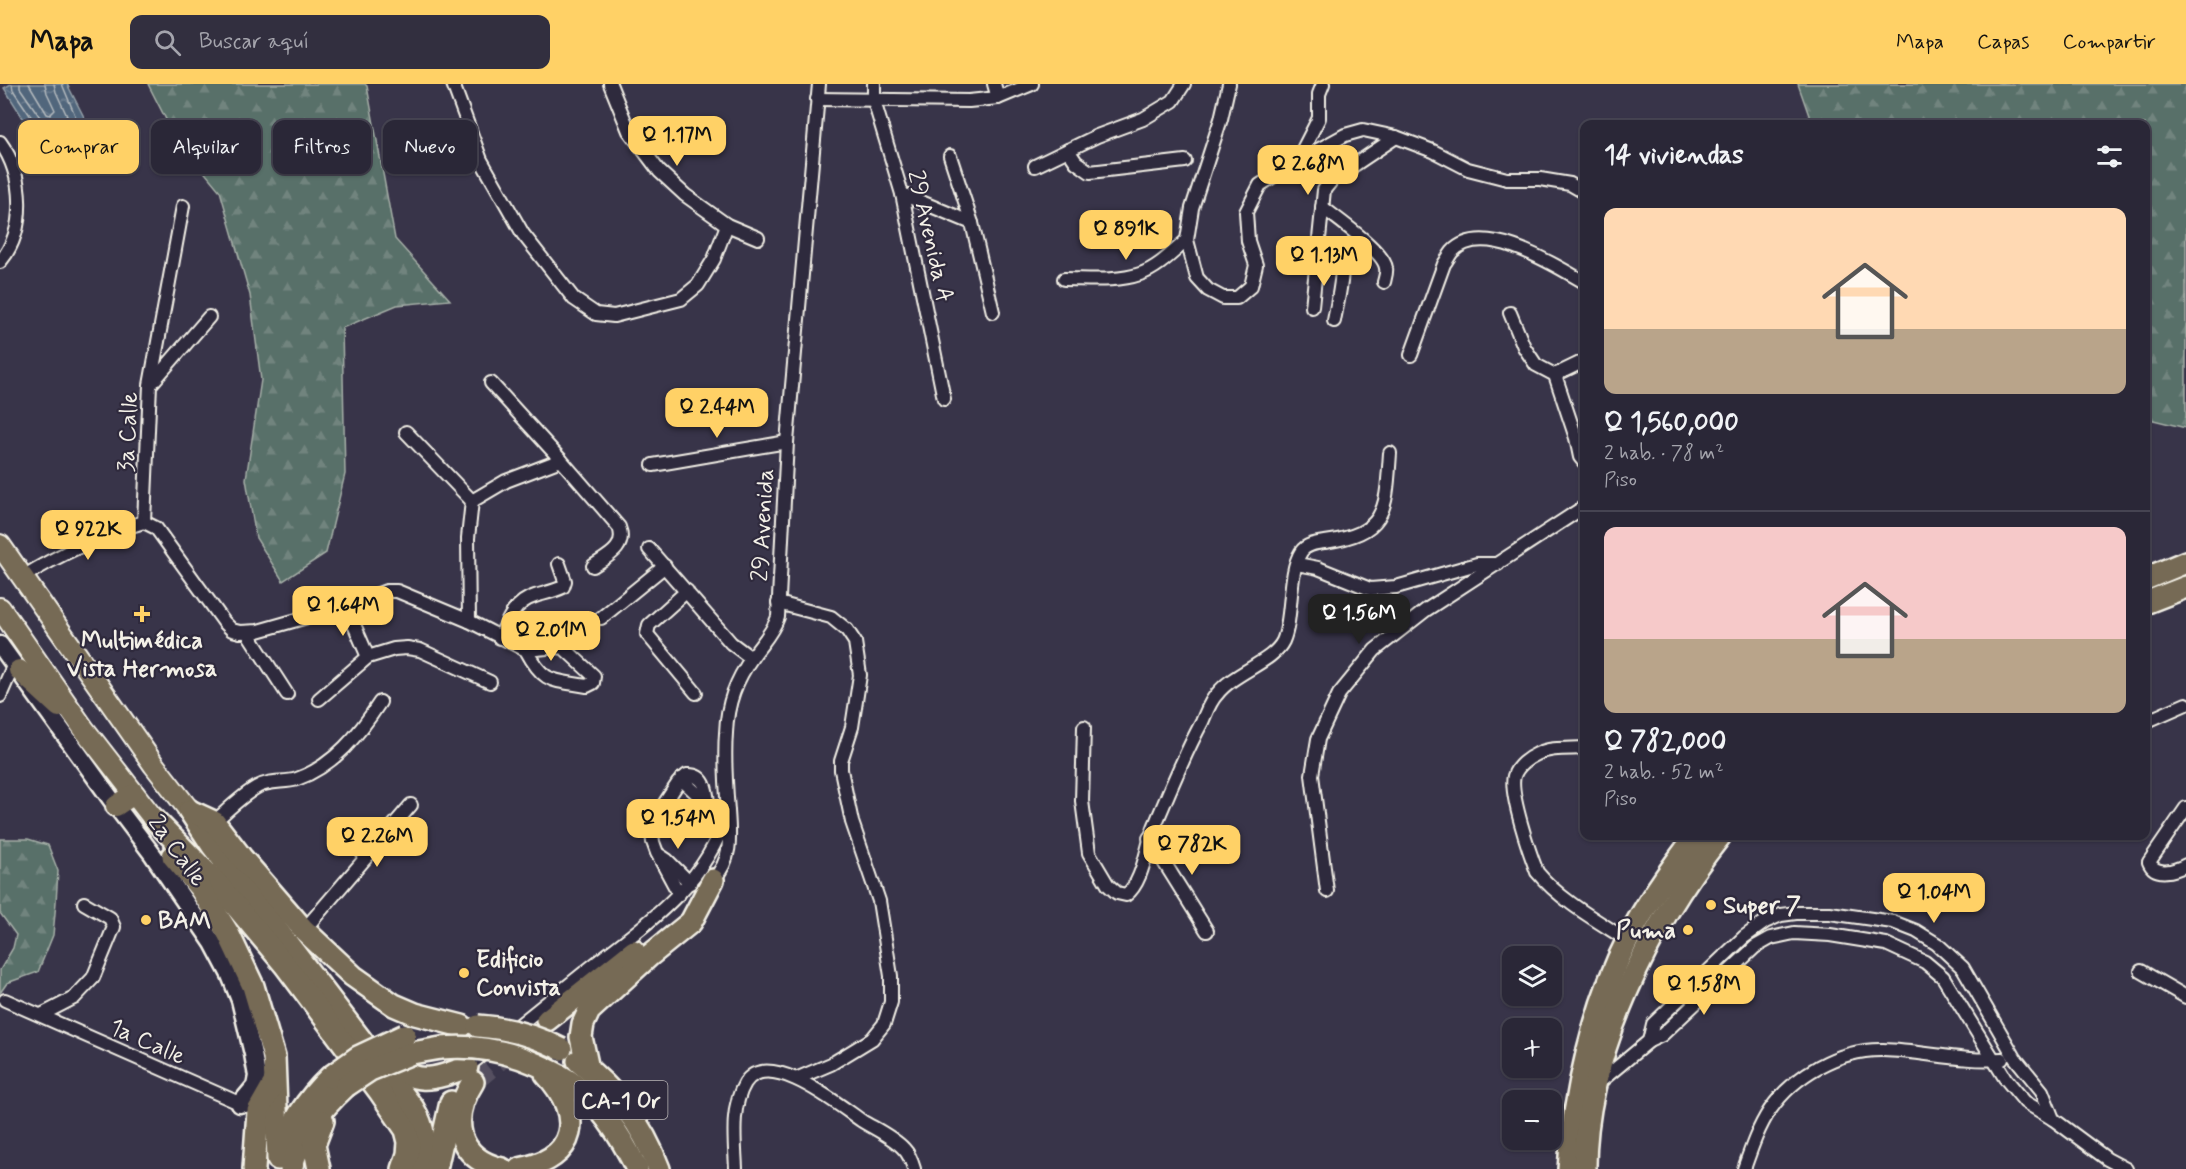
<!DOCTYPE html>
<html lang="es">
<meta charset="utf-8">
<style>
:root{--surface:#2a2737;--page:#322f3f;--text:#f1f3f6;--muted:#a5a5ad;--line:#464452;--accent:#ffd166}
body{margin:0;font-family:Mynerve,sans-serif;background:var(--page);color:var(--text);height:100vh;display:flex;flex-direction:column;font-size:22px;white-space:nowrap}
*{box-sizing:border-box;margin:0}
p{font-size:20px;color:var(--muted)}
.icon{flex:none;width:33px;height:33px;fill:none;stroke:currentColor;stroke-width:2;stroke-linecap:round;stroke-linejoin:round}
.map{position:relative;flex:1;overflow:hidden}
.details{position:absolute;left:1580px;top:36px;width:570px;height:720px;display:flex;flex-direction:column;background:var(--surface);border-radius:12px;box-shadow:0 2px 4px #0004,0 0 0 2px var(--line)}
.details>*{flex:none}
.banner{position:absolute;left:18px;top:36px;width:570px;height:54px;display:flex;gap:12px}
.fabs{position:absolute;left:1502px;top:862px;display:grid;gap:12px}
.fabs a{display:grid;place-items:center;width:60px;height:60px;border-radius:12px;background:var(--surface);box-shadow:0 2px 4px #0004,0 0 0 2px var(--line);font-size:30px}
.price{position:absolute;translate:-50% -51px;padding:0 14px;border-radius:12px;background:var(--accent);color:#111;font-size:20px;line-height:39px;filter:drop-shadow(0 2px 3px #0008)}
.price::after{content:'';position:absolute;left:50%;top:36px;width:18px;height:14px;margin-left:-9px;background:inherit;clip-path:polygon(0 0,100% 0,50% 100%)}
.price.current{background:#222;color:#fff}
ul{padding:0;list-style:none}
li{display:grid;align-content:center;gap:12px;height:318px;padding:0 24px}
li+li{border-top:2px solid var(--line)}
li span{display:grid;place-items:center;height:186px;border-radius:12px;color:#555}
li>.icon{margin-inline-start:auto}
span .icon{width:108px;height:108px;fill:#fffc;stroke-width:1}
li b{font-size:26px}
h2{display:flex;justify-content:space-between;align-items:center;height:72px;padding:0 24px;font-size:26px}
.pill{padding:0 21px;border-radius:12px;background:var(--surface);box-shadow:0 2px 4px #0004,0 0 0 2px var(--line);font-size:21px;line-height:54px}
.pill.current{background:var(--accent);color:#111}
header{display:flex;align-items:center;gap:36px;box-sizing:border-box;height:84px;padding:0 30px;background:var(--accent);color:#111}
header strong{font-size:28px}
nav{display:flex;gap:33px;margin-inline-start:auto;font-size:21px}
.search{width:420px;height:54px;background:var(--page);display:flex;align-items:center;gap:15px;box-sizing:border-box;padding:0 21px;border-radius:12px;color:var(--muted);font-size:22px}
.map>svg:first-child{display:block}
</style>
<header>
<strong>Mapa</strong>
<div class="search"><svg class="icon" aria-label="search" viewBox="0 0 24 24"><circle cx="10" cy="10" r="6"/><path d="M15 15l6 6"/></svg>Buscar aquí</div>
<nav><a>Mapa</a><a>Capas</a><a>Compartir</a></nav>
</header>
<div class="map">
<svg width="2186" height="1085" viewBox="0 0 2186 1085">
<defs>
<pattern id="forest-firs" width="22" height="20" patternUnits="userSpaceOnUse" patternTransform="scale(1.5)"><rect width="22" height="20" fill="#596f69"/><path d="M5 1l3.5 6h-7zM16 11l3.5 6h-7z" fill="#71847e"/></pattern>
<pattern id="water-ripples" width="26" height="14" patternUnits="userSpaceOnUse" patternTransform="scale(1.5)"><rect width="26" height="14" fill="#51667c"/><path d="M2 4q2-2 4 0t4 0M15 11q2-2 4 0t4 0" fill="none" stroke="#6b7c8f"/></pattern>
</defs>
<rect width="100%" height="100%" fill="#383449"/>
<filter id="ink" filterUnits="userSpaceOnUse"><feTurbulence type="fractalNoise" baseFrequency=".0167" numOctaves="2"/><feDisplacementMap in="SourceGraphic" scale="12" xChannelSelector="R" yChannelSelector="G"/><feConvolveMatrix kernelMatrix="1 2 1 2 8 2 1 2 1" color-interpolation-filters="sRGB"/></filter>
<g filter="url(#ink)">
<g fill="url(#forest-firs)" stroke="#a6b0a8" stroke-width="1.5">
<path d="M 148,0 L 365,0 L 367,2 L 395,155 L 450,216 L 397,221 L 342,244 L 345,390 L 326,469 L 283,497 L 256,454 L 246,395 L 261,296 L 250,211 L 220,107 L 174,51 Z"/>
<path d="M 1798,0 L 2186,0 L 2186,344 L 2145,334 L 2145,40 L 1812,40 Z"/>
<path d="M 0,755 L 28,755 L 48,761 L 58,787 L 56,818 L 53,851 L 38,888 L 7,899 L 0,909 L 0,886 L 13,864 L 16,851 L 0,829 Z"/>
</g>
<path fill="url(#water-ripples)" stroke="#929ea7" stroke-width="1.5" d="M 11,0 L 67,0 L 87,39 L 40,61 L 4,4 Z"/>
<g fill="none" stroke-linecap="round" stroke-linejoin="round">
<g stroke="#b3b9bd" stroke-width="1.5">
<path d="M 12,0 L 13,6 L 44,52 L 77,36 L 62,0"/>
<path d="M 20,0 L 20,4 L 46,42 L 67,32 L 56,8 L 54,0"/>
<path d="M 29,0 L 47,30 L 50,31 L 55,26 L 47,9 L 45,0"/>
</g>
<path stroke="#545061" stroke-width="21" stroke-dasharray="21 10" stroke-linecap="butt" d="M 473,998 L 540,942"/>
<g stroke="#f4f1e8" stroke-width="16">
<g id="minor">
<path d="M 453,0 L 481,76 L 523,150 L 574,215 L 596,230 L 614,232 L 681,215 L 698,201 L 714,175 L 727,141"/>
<path d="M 610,0 L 629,47 L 659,87 L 685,111 L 727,141 L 758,154"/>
<path d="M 874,0 L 874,17 L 902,110 L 944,315"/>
<path d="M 994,0 L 998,14"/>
<path d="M 1229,0 L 1221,35 L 1192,124 L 1187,156 L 1197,194 L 1208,206 L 1223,214 L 1237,214 L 1251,202 L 1256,181 L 1248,157 L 1246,128 L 1260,101 L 1297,77 L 1319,34 L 1319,10 L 1323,0"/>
<path d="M 817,15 L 969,17 L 998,14 L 1032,0"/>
<path d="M 0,58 C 24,91 27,146 0,178"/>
<path d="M 1068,66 L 1076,78 L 1090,88 L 1185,77"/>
<path d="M 950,72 L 972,139 L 993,228"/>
<path d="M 1298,77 L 1345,51 L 1363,46 L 1396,53 L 1433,67 L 1468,85 L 1507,95 L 1540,95 L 1570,100 L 1584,108"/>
<path d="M 1035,82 L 1097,52 L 1143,35 L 1173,17 L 1184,0"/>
<path d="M 902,110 L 972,139"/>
<path d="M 1322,123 C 1337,135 1384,167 1386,184 C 1387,188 1385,194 1384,198"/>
<path d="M 1320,162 C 1327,163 1337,167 1340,174 C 1346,185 1336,224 1334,237"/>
<path d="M 1064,195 C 1088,195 1117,198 1140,190 C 1158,184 1173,168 1187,156"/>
<path d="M 1312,223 L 1324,106 L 1332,96 L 1396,53"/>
<path d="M 1510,229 L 1524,263 L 1536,281 L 1555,291 L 1576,354 L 1580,373 L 1584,378"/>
<path d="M 1411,271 L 1444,180 C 1447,176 1449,172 1452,168 C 1483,135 1555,181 1584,198"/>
<path d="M 1555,291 L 1584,277"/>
<path d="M 491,299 L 561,376 L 619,443 C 627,464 608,472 593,482"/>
<path d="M 151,300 L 209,233"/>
<path d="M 406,348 L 472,417 L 468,454 L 469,537"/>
<path d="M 653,381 L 787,358"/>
<path d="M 472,417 L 506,397 L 561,376"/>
<path d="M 144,438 L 156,444 L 224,538 L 232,546 L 240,548 L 258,547 L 346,522 L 386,507 L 397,507 L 469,537 L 526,566 L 557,563 L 564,564 L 594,592 L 593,599 L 587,602 C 552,596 544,600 526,566"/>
<path d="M 144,438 L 150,301 L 183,122"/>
<path d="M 649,465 L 731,559 L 751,574"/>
<path d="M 1297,480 L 1318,484 L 1370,505 L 1396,503 L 1477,480 L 1498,480"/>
<path d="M 23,493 C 56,472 105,449 144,438"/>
<path d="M 687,507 L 649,541 L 647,550 L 696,609"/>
<path d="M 778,519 L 831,533 L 847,546 L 855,558 L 860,591 L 852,643 L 841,677 L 841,686 L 852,738 L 879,817 L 891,892 L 891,918 L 884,940 L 872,955 L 831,980 L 798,994"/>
<path d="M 346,522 L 368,573"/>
<path d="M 601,534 L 665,482"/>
<path d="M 247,548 L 287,610"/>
<path d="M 500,554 C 508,535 515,518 535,512 C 545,509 555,507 563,503 L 565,497 L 559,480"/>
<path d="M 0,612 L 14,580"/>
<path d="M 319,615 L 368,573 L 394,565 L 407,564 L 420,566 L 490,598"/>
<path d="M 2145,638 L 2186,620"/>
<path d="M 1084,643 L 1082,717 L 1089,769 L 1108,801 L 1117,809 L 1126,811 C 1144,797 1146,762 1155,741 C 1170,706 1184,671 1202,638 C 1206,629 1210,617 1217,610 C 1234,588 1273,578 1283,557 C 1293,535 1288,488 1301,468 C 1306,460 1317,459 1325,458 C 1388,449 1386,425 1390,369"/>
<path d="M 1584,664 C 1569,665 1551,663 1537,670 C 1528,674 1517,682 1514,692 C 1509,709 1530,770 1537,788 C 1561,817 1596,836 1627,856"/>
<path d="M 681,695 L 708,720 L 728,728"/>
<path d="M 2186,724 L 2149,778 C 2155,793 2175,787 2186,781"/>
<path d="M 214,738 C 228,726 241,712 257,703 C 268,696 285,699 297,695 C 334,682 360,649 380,618"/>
<path d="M 1149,754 L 1207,847"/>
<path d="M 658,770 L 667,776 L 690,799"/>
<path d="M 713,796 C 732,776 730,754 728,727 C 726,702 724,674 726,649 C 727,619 736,596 753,572 C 762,559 773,548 778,533 L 787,358 L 819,0"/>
<path d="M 1327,807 L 1312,691 L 1318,655 L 1339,610 L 1375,566 L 1426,526 L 1584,423"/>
<path d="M 679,810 L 657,769 L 653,758 L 651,740 L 678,699 L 687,691 C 705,690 707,706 708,720"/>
<path d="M 304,846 L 411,721"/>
<path d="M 2141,887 L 2186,913"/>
<path d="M 5,916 L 246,1022"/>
<path d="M 41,931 L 74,914 L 93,894 L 114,843 L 110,834 L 84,819"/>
<path d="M 1649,957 L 1653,940 L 1744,853 L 1765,838 L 1781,831 L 1796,829 L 1830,829 L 1893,838 L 1916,847 L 1937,860 L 1963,884 L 2015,974 L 2042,1007 L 2053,1035"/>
<path d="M 467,983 C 507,951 546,919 585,888 C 641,843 704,804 726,732"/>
<path d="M 1596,1001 L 1649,957 L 1662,951 L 1755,863 L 1771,854 L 1794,849 L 1830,851 L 1886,860 L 1925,878 L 1943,893 L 2005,994 L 2025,1018 L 2053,1035 L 2107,1075 L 2126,1085"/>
<path d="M 736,1085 C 735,1058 730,1024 745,999 C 768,963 840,1022 862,1037 C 875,1045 893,1053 904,1065 C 909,1070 912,1078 914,1085"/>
<path d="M 1744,1085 C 1751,1065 1758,1044 1770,1026 C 1794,991 1839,965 1883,966 C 1923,967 1961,978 2002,975"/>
</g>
</g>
<g stroke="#f4f1e8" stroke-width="21">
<path id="tertiary" d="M 0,561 L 116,722 L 153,771 L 213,859 L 230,891 L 240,916 L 253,970 L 257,992 L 255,1002 L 240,1020"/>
</g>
<g stroke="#f4f1e8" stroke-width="24">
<g id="primary">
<path d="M 0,461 L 154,681 L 189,726"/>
<path d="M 0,524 L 84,645 L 153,734"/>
<path d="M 19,586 L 59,623"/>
<path d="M 116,722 L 134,710"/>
</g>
</g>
<g stroke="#f4f1e8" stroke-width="26">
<g id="trunk">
<path d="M 2145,495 L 2186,478"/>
<path d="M 2145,519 L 2186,503"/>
<path d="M 189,726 L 212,761 L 413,1024 C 424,1042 429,1065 421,1085"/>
<path d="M 190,727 L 214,738 L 241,773 L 304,846 L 353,892 L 394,921 L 415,930 L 462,942"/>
<path d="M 153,734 L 215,797 L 285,881 L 380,1008 L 406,1046 L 409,1058 L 408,1070 L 403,1085"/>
<path d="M 173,772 L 200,804 L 228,849 L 253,902 L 274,973 L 278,1075"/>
<path d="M 547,936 L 634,867"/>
<path d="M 412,969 L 441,964"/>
<path d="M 386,971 C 411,1004 433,996 467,983"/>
<path d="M 578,977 C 616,1007 642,1039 659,1085"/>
<path d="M 536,980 C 549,986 562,991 573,1000 C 601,1021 622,1054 637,1085"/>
<path d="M 588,985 L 581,953 L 583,940 L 589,927 L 649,872 L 691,838 L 713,796"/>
<path d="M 473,998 C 450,1034 455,1074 502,1085"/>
<path d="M 279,1072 C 290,1041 306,1016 330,993"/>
<path d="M 254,1085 L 258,1027 L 274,999"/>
<path d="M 291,1085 C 300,1051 320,1026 346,1002"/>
<path d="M 319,1085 L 314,1061 L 323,1037"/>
<path d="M 436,1085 L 451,1018"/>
<path d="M 519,1085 C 578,1075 584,1031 546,990"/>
<path d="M 1569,1085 C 1573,1013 1595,919 1628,855 C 1647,818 1671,784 1696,752"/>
<path d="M 1585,1085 C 1584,971 1651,839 1720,752"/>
</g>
</g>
<use href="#minor" stroke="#2f2a3d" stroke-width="12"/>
<use href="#tertiary" stroke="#2f2a3d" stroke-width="16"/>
<use href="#primary" stroke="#766a54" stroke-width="20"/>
<use href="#trunk" stroke="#766a54" stroke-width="21"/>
<g stroke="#f4f1e8" stroke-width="26" stroke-linecap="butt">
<g id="trunk-bridge">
<path d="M 478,942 C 508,944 534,951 561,965"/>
<path d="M 441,964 C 475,961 505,966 536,980"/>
<path d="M 330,993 L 358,973 L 405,951"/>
<path d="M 346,1002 L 370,986 L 412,969"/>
</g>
</g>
<use href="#trunk-bridge" stroke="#766a54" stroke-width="21"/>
</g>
</g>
<g fill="#ffd166" stroke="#2f2a3d" stroke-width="2">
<path d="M139 521h6v6h6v6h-6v6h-6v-6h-6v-6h6z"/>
<circle cx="1711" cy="821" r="6"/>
<circle cx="146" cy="836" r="6"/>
<circle cx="1688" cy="846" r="6"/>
<circle cx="464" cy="889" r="6"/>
</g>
<g text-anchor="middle" stroke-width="4.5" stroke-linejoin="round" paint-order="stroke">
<rect fill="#2f2a3d" stroke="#b9b5b5" stroke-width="1.5" x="574.5" y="997" width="93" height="38" rx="4.5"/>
<g font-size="22" font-weight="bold" fill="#f4f1e8">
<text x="621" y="1024">CA-1 Or</text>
</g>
<g font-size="24" fill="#f4f1e8" stroke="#2f2a3d">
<text transform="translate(931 152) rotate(77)" y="8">29 Avenida A</text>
<text transform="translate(127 348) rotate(-87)" y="8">3a Calle</text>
<text transform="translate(762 441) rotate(-87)" y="8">29 Avenida</text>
<text transform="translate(178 766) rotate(54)" y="8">2a Calle</text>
<text transform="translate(148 957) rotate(24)" y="8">1a Calle</text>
</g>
<g font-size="24" font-weight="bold" fill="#f4f1e8" stroke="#2f2a3d" text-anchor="start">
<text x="142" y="564" text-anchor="middle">Multimédica<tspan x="142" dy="28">Vista Hermosa</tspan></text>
<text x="1723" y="829">Super 7</text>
<text x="158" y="844">BAM</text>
<text x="1676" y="854" text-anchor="end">Puma</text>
<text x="476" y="883">Edificio<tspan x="476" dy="28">Convista</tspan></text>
</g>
</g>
</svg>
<div class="fabs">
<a><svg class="icon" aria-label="layers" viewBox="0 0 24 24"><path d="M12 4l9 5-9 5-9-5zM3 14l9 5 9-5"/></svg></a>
<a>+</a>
<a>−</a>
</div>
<b class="price" style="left:677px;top:83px">Q 1.17M</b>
<b class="price" style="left:1308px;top:112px">Q 2.68M</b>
<b class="price" style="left:1126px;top:177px">Q 891K</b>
<b class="price" style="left:1324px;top:203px">Q 1.13M</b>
<b class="price" style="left:717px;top:355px">Q 2.44M</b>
<b class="price" style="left:88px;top:477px">Q 922K</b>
<b class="price" style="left:343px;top:553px">Q 1.64M</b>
<b class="price current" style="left:1359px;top:561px">Q 1.56M</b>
<b class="price" style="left:551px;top:578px">Q 2.01M</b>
<b class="price" style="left:678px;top:766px">Q 1.54M</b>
<b class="price" style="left:377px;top:784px">Q 2.26M</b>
<b class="price" style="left:1192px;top:792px">Q 782K</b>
<b class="price" style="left:1934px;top:840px">Q 1.04M</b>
<b class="price" style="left:1704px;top:932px">Q 1.58M</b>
<div class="banner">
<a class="pill current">Comprar</a>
<a class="pill">Alquilar</a>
<a class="pill">Filtros</a>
<a class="pill">Nuevo</a>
</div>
<section class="details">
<h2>14 viviendas<svg class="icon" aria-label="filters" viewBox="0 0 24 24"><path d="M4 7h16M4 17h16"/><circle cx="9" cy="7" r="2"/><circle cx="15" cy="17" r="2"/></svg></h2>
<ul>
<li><span style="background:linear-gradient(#ffd9b3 65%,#b9a48a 0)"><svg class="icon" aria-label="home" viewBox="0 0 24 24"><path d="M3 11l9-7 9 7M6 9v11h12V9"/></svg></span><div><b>Q 1,560,000</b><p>2 hab. · 78 m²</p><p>Piso</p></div></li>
<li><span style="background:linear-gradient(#f6c9c9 60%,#b9a48a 0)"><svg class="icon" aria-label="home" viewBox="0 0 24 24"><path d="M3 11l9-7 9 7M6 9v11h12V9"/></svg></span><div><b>Q 782,000</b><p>2 hab. · 52 m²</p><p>Piso</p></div></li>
</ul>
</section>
</div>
